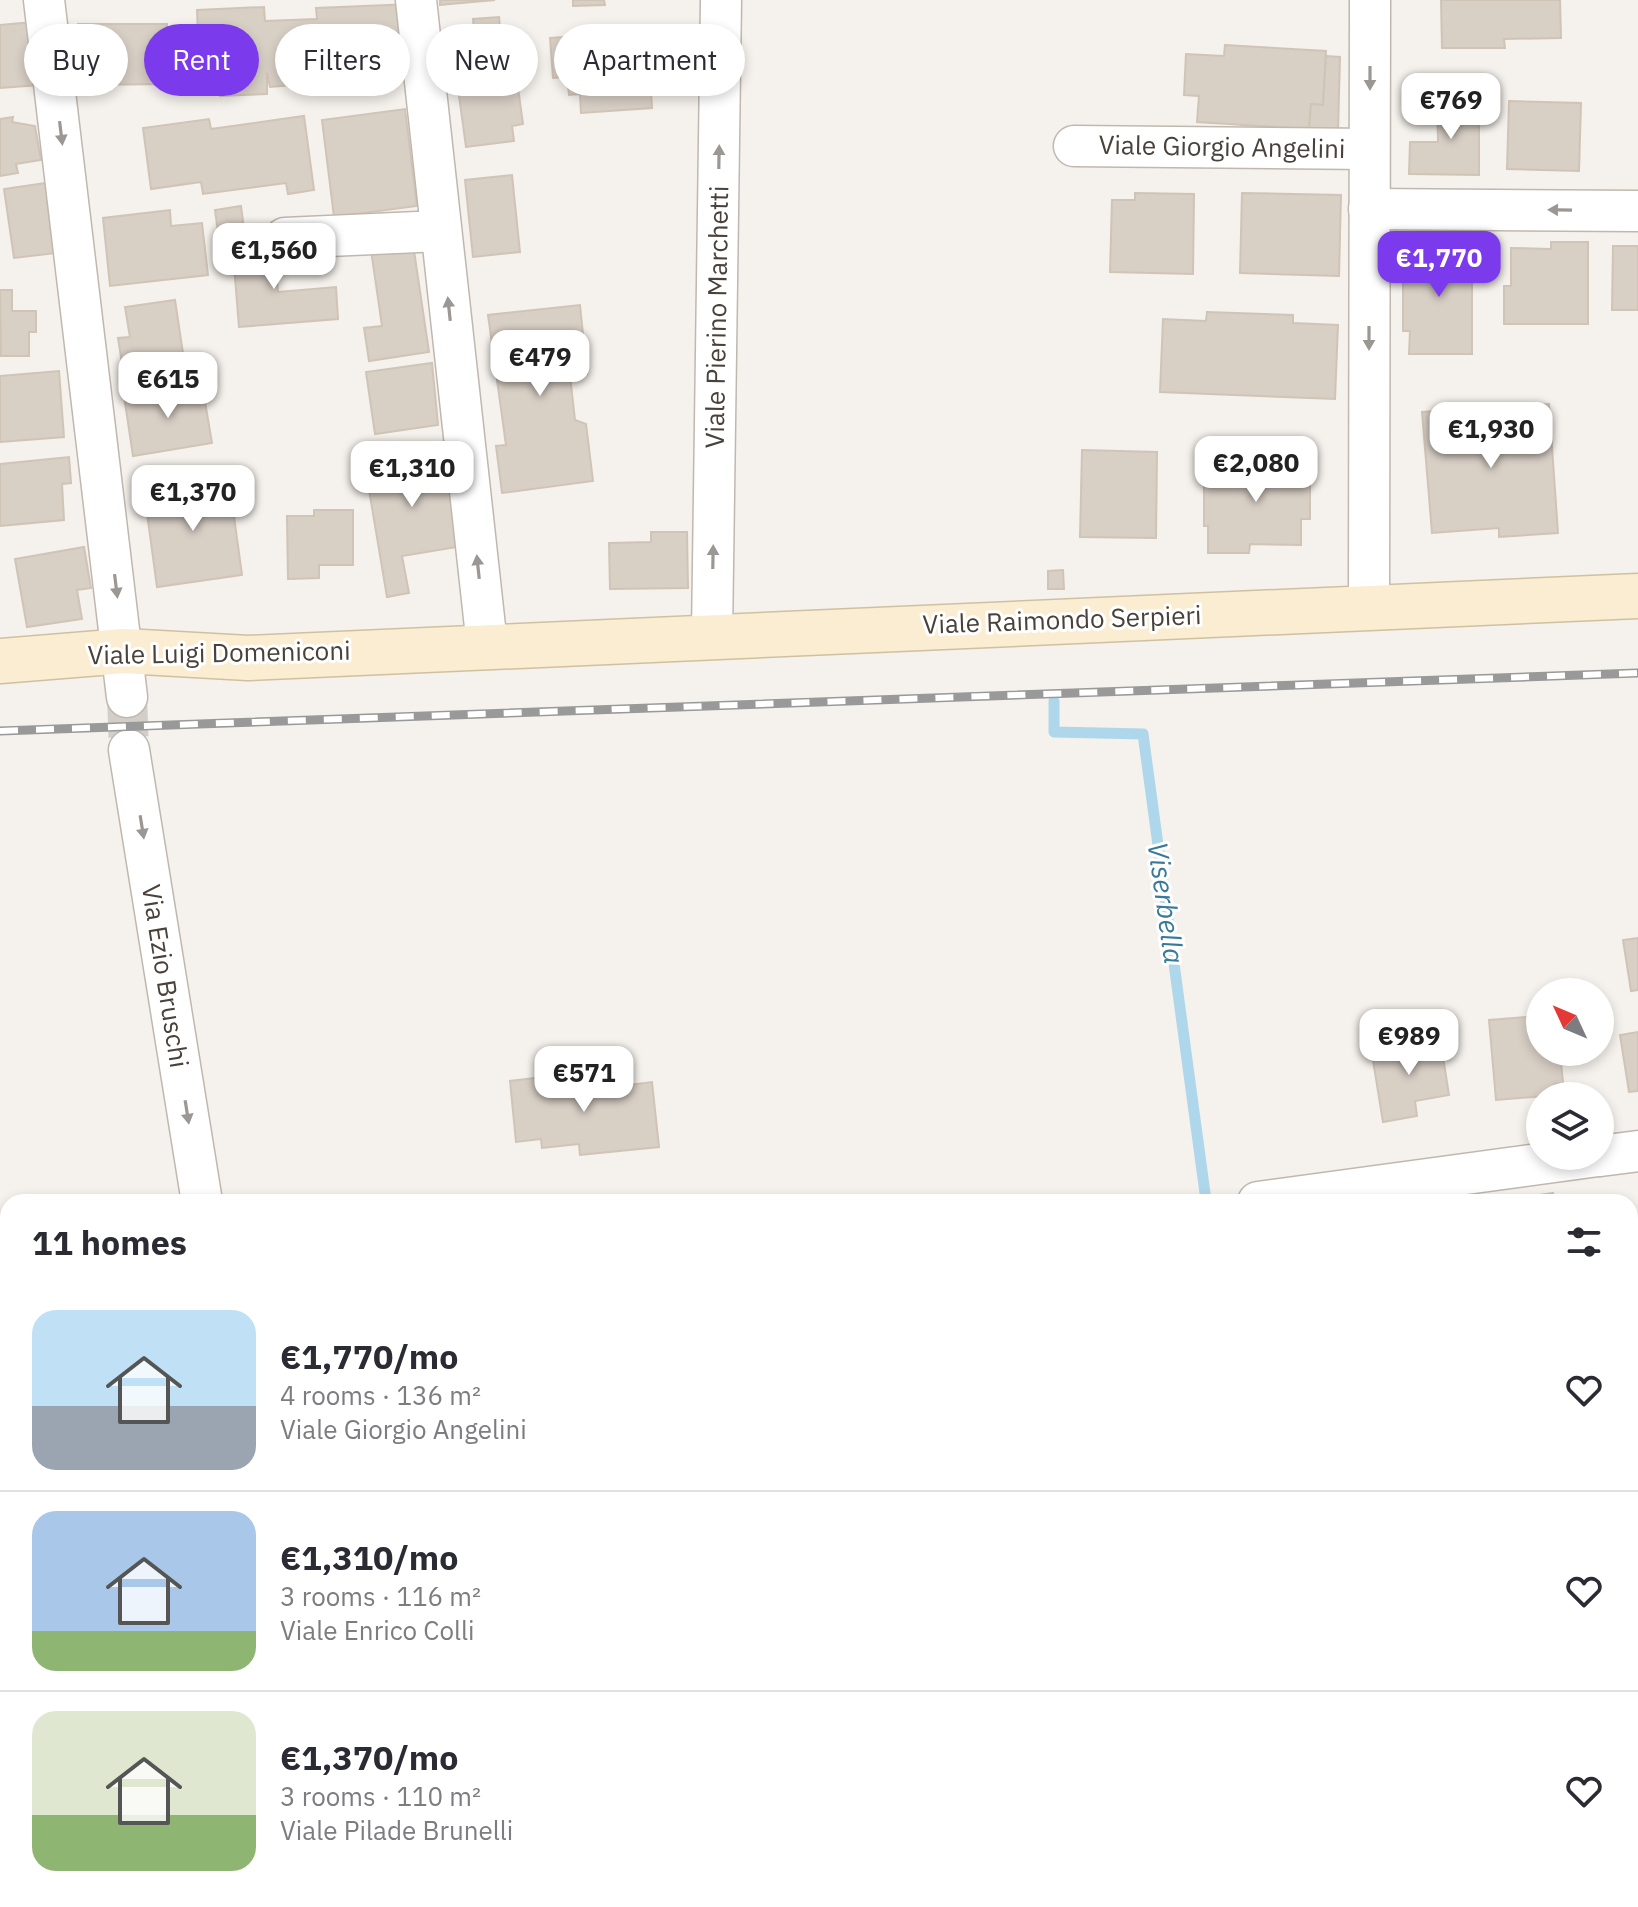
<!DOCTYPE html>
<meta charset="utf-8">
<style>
:root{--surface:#fff;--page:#f7f7f7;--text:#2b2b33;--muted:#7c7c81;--line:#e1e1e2;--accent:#7c3aed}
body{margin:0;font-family:"IBM Plex Sans",sans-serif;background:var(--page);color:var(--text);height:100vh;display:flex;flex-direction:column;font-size:30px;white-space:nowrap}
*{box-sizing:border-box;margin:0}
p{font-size:26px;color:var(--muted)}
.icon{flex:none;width:44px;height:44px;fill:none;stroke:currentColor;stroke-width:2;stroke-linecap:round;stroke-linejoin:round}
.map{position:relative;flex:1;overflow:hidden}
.details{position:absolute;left:0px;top:1194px;width:1638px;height:714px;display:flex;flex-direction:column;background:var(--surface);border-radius:24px 24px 0 0;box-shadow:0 4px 12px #0003}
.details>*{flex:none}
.guide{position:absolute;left:24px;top:24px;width:800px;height:72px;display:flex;gap:16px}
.needle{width:52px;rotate:314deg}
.fabs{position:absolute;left:1526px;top:978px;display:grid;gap:16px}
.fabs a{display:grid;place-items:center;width:88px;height:88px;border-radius:50%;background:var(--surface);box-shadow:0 4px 12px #0003;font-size:40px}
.price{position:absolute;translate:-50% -68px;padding:0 18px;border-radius:16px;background:#fff;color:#222;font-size:26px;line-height:52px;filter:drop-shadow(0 2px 4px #0008)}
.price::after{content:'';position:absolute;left:50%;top:48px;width:24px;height:18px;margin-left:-12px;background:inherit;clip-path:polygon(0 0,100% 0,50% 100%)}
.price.active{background:var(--accent);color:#fff}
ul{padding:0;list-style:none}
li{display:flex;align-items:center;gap:24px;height:200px;padding:0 32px}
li+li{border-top:2px solid var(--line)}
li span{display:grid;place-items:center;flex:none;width:224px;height:160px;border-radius:24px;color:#555}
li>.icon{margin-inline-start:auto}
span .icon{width:96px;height:96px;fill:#fffc;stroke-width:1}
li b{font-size:34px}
h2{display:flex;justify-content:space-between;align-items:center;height:96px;padding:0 32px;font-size:34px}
.chip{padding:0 28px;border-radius:36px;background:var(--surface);box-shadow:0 4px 12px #0003;font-size:28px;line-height:72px}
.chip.active{background:var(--accent);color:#fff}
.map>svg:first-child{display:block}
</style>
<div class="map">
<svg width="1638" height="1907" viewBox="0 0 1638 1907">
<rect width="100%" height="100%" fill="#f5f1ec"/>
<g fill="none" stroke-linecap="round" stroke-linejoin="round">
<g stroke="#afd7eb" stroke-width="11">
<path d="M 1054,701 L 1054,732 L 1143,734 L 1205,1193"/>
<path d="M 1300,1900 L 1300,1907"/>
</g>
</g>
<g fill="#d8cfc5" stroke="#d0c4b6" stroke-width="2">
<path d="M 440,0 L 495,0 L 440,5 Z"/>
<path d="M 573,0 L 604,0 L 605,5 L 573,6 Z"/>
<path d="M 1441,0 L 1560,0 L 1561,38 L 1504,39 L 1505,48 L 1442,48 Z"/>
<path d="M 412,4 L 414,39 L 351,42 L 353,90 L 304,92 L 304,75 L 292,75 L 292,85 L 270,87 L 267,73 L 267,94 L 220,96 L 218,57 L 199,58 L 197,10 L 264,7 L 265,21 L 317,19 L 316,8 Z"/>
<path d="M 499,17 L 502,53 L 476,55 L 473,19 Z"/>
<path d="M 32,22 L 39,85 L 0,88 L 0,25 Z"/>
<path d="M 78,24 L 167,24 L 168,84 L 79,85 Z"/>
<path d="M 659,31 L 663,91 L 651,92 L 652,108 L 581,113 L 580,94 L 569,95 L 567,77 L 553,78 L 550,38 Z"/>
<path d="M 1225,45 L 1326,51 L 1323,105 L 1311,104 L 1309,129 L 1197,122 L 1199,96 L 1184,95 L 1186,54 L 1224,56 Z"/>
<path d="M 1326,56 L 1340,57 L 1338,132 L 1309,129 L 1311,104 L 1323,105 Z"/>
<path d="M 506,75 L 508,89 L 518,88 L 523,124 L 512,126 L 514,141 L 466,147 L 457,81 Z"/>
<path d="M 1437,97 L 1479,97 L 1479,175 L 1409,174 L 1410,142 L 1438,142 Z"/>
<path d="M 1509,101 L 1581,103 L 1579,171 L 1507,169 Z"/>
<path d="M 405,109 L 417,206 L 334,217 L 322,120 Z"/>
<path d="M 304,116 L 314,190 L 288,194 L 286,183 L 203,194 L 201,182 L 151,189 L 143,128 L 209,119 L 211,129 Z"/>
<path d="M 13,117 L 12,122 L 35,126 L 41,160 L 16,164 L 18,173 L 0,176 L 0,119 Z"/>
<path d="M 512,175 L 520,252 L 473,257 L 465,180 Z"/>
<path d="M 46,183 L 56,253 L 14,258 L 4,189 Z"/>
<path d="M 1135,193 L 1194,194 L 1193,274 L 1110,272 L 1112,200 L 1135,200 Z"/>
<path d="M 1242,193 L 1341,195 L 1339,276 L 1240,273 Z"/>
<path d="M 241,206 L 244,229 L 218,232 L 215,210 Z"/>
<path d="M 170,210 L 171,226 L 202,223 L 208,275 L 110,286 L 103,218 Z"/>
<path d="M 265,239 L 265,246 L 274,245 L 278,292 L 336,287 L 338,319 L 239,327 L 232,242 Z"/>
<path d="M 1472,242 L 1472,354 L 1409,354 L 1410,331 L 1403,331 L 1403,277 L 1411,277 L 1411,243 Z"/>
<path d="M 1551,242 L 1588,242 L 1588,324 L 1504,324 L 1504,286 L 1511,286 L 1511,248 L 1551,249 Z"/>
<path d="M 413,244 L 429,352 L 369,361 L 364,328 L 382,326 L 371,250 Z"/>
<path d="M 1613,246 L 1638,246 L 1638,310 L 1612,310 Z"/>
<path d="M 0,290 L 12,290 L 12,311 L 36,311 L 36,332 L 29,332 L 29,356 L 1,356 Z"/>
<path d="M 175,300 L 184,360 L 123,370 L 118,338 L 130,337 L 125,307 Z"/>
<path d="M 580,305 L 587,374 L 570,376 L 575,420 L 586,424 L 593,481 L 502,493 L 496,446 L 506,445 L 488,315 Z"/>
<path d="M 1207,312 L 1293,315 L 1293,323 L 1338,325 L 1335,399 L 1160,392 L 1163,319 L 1206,321 Z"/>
<path d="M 432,363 L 438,425 L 375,434 L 366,372 Z"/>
<path d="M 59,371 L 64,437 L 0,442 L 0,376 Z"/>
<path d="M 202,384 L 212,443 L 133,456 L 124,396 Z"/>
<path d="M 1549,404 L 1558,533 L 1499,537 L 1499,528 L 1432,533 L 1422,412 Z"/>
<path d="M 446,445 L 463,546 L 402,556 L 409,593 L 387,597 L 364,460 Z"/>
<path d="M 1082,450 L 1157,452 L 1156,538 L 1080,537 Z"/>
<path d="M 69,457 L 71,483 L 62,484 L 64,520 L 0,526 L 0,464 Z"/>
<path d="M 1249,459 L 1310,460 L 1310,519 L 1301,519 L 1301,545 L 1250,544 L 1249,553 L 1208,553 L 1208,526 L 1204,526 L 1204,465 L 1249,466 Z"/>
<path d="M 229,480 L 242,575 L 157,587 L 144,491 Z"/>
<path d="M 314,510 L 353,510 L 353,565 L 319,565 L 319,578 L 288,579 L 287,516 L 314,516 Z"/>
<path d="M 651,532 L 687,532 L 688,588 L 610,589 L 609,543 L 651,542 Z"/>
<path d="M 84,547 L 91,588 L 77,590 L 82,619 L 27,627 L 15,559 Z"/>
<path d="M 1063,570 L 1064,589 L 1048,589 L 1048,571 Z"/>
<path d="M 1638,938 L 1638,990 L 1631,991 L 1623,940 Z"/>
<path d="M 1540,1016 L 1540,1052 L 1560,1052 L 1563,1083 L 1554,1084 L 1556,1095 L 1496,1100 L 1489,1020 Z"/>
<path d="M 1638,1032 L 1638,1091 L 1629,1092 L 1620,1035 Z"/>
<path d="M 1440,1038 L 1449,1095 L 1415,1101 L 1417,1116 L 1383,1122 L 1371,1048 Z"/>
<path d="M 585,1072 L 588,1090 L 652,1082 L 659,1147 L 580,1155 L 579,1144 L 542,1148 L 541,1139 L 516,1142 L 510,1081 Z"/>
<path d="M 1553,1193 L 1554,1202 L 1502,1202 L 1502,1201 Z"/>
<path d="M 1630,1463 L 1633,1483 L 1638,1483 L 1638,1500 L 1630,1501 Z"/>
<path d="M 505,1900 L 577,1900 L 578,1907 L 506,1907 Z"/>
</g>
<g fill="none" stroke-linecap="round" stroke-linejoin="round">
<path stroke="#d3cec8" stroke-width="40" stroke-dasharray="40 20" stroke-linecap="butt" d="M 127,697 L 129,750"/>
<g stroke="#c0b8af" stroke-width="43">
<g id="street">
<path d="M 44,0 L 127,697"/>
<path d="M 416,0 L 487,645"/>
<path d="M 1074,146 L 1369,149"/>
<path d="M 1369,209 L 1638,211"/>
<path d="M 285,238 L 440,231"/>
<path d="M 1369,607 L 1370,0"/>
<path d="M 712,635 L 721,0"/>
<path d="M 129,750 L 202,1202"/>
<path d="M 1600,1156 L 1638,1151"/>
<path d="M 1258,1202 L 1598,1156"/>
</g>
</g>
<g stroke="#d0c0a0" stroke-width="47">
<path id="secondary" d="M 0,661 L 124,651 L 248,658 L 1638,596"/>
</g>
<use href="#street" stroke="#fff" stroke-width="40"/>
<use href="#secondary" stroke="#faedd1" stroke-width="44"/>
<g stroke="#999" stroke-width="9">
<path id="rail" d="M 0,731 L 1638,673"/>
</g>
<use href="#rail" stroke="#fff" stroke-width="6" stroke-dasharray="18" stroke-linecap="butt"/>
</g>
<defs><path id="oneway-solid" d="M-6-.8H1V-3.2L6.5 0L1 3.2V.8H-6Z" transform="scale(2)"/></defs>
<g fill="#9b9793">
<use href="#oneway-solid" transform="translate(1370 78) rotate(90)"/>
<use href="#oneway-solid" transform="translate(61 133) rotate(83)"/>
<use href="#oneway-solid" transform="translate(719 157) rotate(-89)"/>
<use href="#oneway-solid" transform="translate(1560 210) rotate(-179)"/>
<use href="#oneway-solid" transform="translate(449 309) rotate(-96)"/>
<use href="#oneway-solid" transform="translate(1369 338) rotate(90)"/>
<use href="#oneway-solid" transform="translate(713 557) rotate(-89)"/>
<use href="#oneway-solid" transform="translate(478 567) rotate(-96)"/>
<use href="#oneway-solid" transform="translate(116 586) rotate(83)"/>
<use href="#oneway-solid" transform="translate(142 827) rotate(81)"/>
<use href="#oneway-solid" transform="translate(187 1112) rotate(81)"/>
</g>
<g text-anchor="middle" stroke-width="6" stroke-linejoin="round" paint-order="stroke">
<g font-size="26" fill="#49423a" stroke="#fff">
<text transform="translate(1222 147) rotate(1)" y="9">Viale Giorgio Angelini</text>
<text transform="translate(717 317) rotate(-89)" y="9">Viale Pierino Marchetti</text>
<text transform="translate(1062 620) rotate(-2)" y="9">Viale Raimondo Serpieri</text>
<text transform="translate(219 653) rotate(-1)" y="9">Viale Luigi Domeniconi</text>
<text transform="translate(165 976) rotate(81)" y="9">Via Ezio Bruschi</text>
</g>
<g font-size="28" font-style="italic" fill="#38799c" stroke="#fff">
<text transform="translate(1166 903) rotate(82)" y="10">Viserbella</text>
</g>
</g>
</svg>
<div class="fabs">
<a><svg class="needle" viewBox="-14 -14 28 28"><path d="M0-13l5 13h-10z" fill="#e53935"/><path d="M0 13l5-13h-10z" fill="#7c7c81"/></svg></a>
<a><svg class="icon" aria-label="layers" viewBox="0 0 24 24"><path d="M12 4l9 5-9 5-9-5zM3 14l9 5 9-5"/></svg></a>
</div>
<b class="price" style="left:1451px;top:141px">€769</b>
<b class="price" style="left:274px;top:291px">€1,560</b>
<b class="price active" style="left:1439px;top:299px">€1,770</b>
<b class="price" style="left:540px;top:398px">€479</b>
<b class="price" style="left:168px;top:420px">€615</b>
<b class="price" style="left:1491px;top:470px">€1,930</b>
<b class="price" style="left:1256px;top:504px">€2,080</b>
<b class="price" style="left:412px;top:509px">€1,310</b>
<b class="price" style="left:193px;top:533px">€1,370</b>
<b class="price" style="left:1409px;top:1077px">€989</b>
<b class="price" style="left:584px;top:1114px">€571</b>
<div class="guide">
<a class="chip">Buy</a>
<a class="chip active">Rent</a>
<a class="chip">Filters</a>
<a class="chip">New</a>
<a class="chip">Apartment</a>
</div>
<section class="details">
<h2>11 homes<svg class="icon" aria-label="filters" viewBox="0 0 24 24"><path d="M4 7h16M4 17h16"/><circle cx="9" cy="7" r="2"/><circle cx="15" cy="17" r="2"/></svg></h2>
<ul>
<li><span style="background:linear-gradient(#bfe0f5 60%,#9aa5b1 0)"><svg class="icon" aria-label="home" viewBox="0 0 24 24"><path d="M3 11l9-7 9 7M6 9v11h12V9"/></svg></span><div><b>€1,770/mo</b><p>4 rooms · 136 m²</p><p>Viale Giorgio Angelini</p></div><svg class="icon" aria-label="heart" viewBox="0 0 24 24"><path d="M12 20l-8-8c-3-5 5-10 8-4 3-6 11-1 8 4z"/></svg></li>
<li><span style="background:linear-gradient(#a9c7e8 75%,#8fb573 0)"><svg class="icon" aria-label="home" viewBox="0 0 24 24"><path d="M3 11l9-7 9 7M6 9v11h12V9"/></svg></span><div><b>€1,310/mo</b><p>3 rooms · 116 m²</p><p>Viale Enrico Colli</p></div><svg class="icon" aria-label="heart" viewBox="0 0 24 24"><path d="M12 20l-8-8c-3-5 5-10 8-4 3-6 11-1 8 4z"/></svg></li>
<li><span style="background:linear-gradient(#dfe7d0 65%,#8fb573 0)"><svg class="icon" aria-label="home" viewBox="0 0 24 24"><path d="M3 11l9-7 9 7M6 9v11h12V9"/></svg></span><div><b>€1,370/mo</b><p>3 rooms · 110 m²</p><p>Viale Pilade Brunelli</p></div><svg class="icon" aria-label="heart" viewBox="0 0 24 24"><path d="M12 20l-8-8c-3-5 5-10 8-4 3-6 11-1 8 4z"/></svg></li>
</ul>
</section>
</div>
